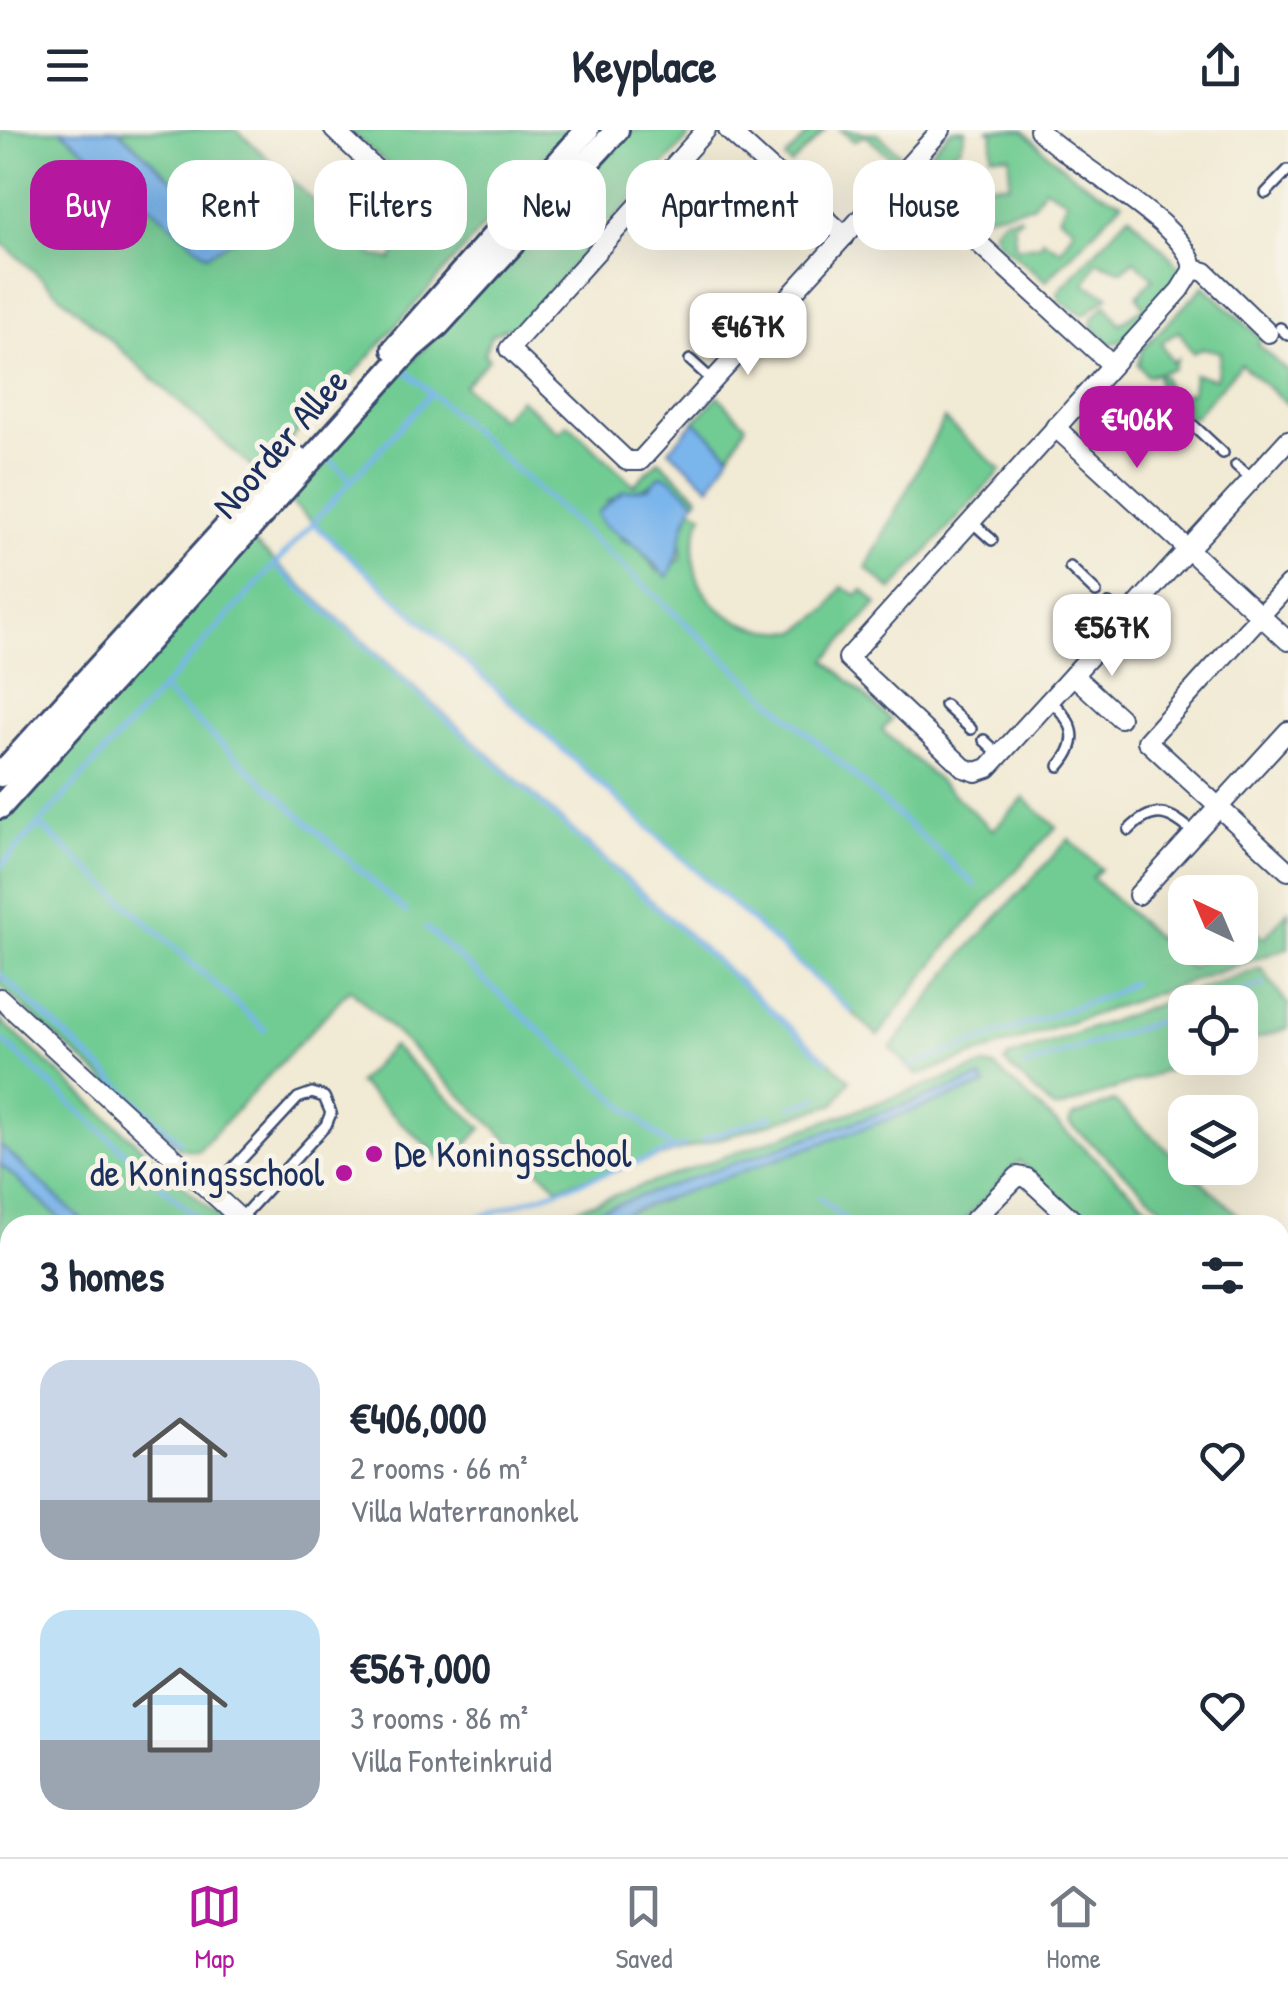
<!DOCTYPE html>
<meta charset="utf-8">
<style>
:root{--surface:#fff;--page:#f2f2f3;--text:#1f2937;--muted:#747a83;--line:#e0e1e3;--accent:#b5179e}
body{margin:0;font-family:"Patrick Hand",sans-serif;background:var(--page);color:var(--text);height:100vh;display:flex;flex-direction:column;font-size:38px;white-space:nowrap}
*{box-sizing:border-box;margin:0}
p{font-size:32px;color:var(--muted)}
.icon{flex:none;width:55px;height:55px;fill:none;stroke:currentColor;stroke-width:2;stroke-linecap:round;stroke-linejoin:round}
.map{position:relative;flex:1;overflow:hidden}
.sheet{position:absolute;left:0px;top:1085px;width:1290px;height:642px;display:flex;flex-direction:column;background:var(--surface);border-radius:30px 30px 0 0;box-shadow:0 10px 40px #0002}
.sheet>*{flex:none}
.hud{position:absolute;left:30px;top:30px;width:1230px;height:90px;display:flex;gap:20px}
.needle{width:65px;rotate:316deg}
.fabs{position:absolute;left:1168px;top:745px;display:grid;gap:20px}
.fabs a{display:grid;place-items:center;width:90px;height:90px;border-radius:20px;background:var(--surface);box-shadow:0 10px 40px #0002;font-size:50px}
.price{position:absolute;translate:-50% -85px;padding:0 22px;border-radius:20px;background:#fff;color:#222;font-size:32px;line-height:65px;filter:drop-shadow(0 2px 5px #0008)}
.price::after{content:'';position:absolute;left:50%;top:60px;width:30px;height:22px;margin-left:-15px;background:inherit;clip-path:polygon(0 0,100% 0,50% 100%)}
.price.on{background:var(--accent);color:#fff}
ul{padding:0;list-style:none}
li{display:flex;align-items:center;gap:30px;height:250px;padding:0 40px}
li span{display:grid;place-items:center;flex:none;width:280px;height:200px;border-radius:30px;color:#555}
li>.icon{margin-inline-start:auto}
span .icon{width:120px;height:120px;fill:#fffc;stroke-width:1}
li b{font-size:42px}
h2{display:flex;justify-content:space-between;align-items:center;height:120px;padding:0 40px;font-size:42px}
.tag{padding:0 35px;border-radius:30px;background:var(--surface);box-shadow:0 10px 40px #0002;font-size:35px;line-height:90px}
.tag.on{background:var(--accent);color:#fff}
header{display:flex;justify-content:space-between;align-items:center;height:130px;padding:0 40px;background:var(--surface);font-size:45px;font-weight:800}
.dock{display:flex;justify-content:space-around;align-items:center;height:140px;border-top:2px solid var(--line);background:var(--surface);font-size:28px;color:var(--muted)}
.dock a{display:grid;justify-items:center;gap:5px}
.dock .on{color:var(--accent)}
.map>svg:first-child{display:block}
</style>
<header><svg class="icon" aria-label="menu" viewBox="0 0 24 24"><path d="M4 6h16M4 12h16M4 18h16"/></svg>Keyplace<svg class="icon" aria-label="share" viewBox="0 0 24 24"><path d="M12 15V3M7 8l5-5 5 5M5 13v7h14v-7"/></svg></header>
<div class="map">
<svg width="1288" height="1727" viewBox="0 0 1288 1727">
<rect width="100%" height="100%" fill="#f7f3e8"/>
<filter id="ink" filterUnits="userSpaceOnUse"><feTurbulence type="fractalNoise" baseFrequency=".01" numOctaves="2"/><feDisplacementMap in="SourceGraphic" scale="20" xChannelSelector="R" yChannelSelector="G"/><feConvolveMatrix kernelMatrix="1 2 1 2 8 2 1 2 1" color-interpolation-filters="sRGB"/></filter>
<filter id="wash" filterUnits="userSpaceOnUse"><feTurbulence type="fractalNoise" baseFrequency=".0048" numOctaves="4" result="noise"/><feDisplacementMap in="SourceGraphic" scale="40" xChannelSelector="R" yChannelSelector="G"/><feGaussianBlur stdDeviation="2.25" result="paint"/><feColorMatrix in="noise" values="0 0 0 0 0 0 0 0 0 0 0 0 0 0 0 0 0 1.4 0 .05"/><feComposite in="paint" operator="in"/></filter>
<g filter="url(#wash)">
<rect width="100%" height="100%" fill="#f1ead4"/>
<g fill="#71cc93" stroke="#467e78" stroke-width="2.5">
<path d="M 0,0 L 61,0 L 207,125 L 235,107 L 118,0 L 237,0 L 373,125 L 392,130 L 408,87 L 425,86 L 434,75 L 348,0 L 568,0 L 360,237 L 258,343 L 0,111 Z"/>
<path d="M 625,0 L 687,0 L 688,8 L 614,90 L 594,94 L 585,115 L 589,119 L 513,200 L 510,197 L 491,205 L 484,224 L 489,229 L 464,256 L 501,289 L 520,269 L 559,302 L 568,294 L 634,355 L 659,330 L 699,367 L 696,371 L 670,348 L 661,345 C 644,364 627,359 607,371 L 621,409 L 637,416 L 658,442 L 681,429 L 681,406 L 691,377 L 703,384 C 670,457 728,506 799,501 L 828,479 L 842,457 L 857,465 L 863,460 L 877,474 L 826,530 L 891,590 L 882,600 L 993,700 L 1024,668 L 1056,697 L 951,811 L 878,906 L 286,368 Z"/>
<path d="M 812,0 L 825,0 L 791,35 L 785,28 Z"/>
<path d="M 840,0 L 878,4 L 900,24 L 896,32 L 865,5 L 854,11 Z"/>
<path d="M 951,0 L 966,0 L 961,17 L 940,32 L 937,43 L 925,44 L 921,32 Z"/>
<path d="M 986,0 L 1023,0 C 1053,30 1086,59 1122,72 L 1046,151 L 997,111 L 993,100 L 1004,89 L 1019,86 L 1021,88 L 1013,93 L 1016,118 L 1041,114 L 1042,109 L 1061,120 L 1074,98 L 1059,87 L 1067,70 L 1044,58 L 1032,76 L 978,87 L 961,77 L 942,47 L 944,38 L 957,60 L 975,51 L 974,43 L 985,41 L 987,54 L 1009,54 L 1010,26 L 991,25 L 993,1 Z"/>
<path d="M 1129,85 L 1183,140 L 1123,211 L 1110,214 L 1092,196 L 1093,188 L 1106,174 L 1120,194 L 1144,177 L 1137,166 L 1153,148 L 1134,130 L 1122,141 L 1097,131 L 1085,154 L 1109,166 L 1084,185 L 1060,171 L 1058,162 Z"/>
<path d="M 1204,156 L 1261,208 L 1257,214 L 1288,242 L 1288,275 L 1241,234 L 1194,287 L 1175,289 L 1162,273 L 1157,245 L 1164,247 L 1169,268 L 1192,262 L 1194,244 L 1216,249 L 1221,222 L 1203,218 L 1193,223 L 1179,201 L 1161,213 L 1172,232 L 1177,229 L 1173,239 L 1147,246 L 1138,234 L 1142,219 Z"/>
<path d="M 718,266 L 746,295 L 730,324 L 695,291 Z"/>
<path d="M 944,289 L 1001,340 L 892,460 L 866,438 Z"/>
<path d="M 250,409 L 850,950 L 835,974 L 557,1057 L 350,859 L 198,1021 L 180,1018 L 0,856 L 0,683 Z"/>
<path d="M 1069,709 L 1101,739 L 1092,748 L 1190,838 L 1216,818 L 1240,818 L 1240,801 L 1247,794 L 1264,808 L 1288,781 L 1288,818 L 917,945 L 891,918 L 964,823 Z"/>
<path d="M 1261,838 L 1288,875 L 1288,898 L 1240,914 L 1240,872 L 1185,872 L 1185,928 L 1203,928 L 1060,978 L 1053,978 L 1004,932 L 1009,927 Z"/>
<path d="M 0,890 L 227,1095 L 87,1095 L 0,1015 Z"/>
<path d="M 392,916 L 482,998 L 448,1035 L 358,953 Z"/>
<path d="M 985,935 L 995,937 L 1168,1095 L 1090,1095 L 1019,1031 L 960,1095 L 530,1095 Z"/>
<path d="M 1114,971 L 1249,1095 L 1181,1095 L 1069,993 L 1072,987 Z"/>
<path d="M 0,1034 L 67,1095 L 10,1095 L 10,1285 L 0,1290 Z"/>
<path d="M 1280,1123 L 1288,1130 L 1288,1193 L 1280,1185 Z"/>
<path d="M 1280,1197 L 1288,1204 L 1288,1245 L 1280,1256 Z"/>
<path d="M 1288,1274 L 1288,1326 L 1280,1335 L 1280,1283 Z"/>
<path d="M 10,1328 L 10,1394 L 0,1385 L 0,1333 Z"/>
<path d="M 0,1405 L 10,1414 L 10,1609 L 0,1600 Z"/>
<path d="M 126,1718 L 345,1718 L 356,1727 L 136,1727 Z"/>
<path d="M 371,1718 L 485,1718 L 485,1727 L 381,1727 Z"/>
<path d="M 870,1718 L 919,1718 L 929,1727 L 872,1727 Z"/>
</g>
<g fill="#7ab5ec" stroke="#4a72a5" stroke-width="2.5">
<path d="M 61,0 L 118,0 L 236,108 L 207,125 Z"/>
<path d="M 695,291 L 730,324 L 710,357 L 669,320 Z"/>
<path d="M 661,345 L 670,348 L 696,371 C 677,395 685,423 667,447 L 637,416 L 603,394 L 597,383 L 623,361 L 649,358 Z"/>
<path d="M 981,948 L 986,955 L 592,1095 L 556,1095 Z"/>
<path d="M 0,1015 L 87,1095 L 67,1095 L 0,1034 Z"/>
</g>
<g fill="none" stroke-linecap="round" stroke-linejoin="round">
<g stroke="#7ab5ec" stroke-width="5">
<path d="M 403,238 L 431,263"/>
<path d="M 324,325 L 351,349"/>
<path d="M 313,393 L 851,881"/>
<path d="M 274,434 L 827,931"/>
<path d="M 161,559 L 406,782"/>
<path d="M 39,694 L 265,900"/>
<path d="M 0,737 L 431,263 L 975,755"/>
<path d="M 426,798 L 673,1020"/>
<path d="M 0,844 L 180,1012"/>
<path d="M 1212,872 L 1263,855"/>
<path d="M 0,908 L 204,1095"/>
<path d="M 907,937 L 1114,863 L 1131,853"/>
<path d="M 1024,937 L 1185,882"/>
<path d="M 792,977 L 819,968"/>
<path d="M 703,1009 L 772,986"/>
<path d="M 819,1067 L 850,1095"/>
<path d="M 1192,1080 L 1209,1095"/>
<path d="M 457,1095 L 684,1016"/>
<path d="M 1280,1159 L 1288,1166"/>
<path d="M 0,1278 L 10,1273"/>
</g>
</g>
</g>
<g filter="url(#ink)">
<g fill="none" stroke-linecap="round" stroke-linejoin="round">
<g stroke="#3b4b70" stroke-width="14">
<g id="service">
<path d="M 1266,63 L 1288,40"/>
<path d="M 1280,198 L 1288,205"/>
<path d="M 690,230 L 713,251"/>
<path d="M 1194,296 L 1223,323"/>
<path d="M 1236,335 L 1252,349"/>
<path d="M 972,392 L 992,410"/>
<path d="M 1070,437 L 1096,462"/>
<path d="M 1109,474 L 1124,488"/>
<path d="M 1050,570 C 1073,592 1083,609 1059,636"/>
<path d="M 945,575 L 971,599"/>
<path d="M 984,610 L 1000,625"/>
<path d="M 1129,700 C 1154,674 1171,682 1195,704"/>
<path d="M 211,1062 L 298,968 L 312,963 L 324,967 L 331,983 L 326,995 L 240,1089"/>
</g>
</g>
<g stroke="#3b4b70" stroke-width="22">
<g id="minor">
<path d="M 334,0 L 415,76"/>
<path d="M 706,0 L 509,219 L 627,331 L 640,331 L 941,0"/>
<path d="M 728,0 L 845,106"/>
<path d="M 1039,0 C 1073,36 1189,95 1193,139 L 1205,142 L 1268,203"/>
<path d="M 902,43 L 1112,235"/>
<path d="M 1193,139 L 1180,160 L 848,528 L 964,638 L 976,642 L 988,638 L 1288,310"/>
<path d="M 1055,297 L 1288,511"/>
<path d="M 1288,455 L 1147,611 L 1288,741"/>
<path d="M 1073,545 L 1120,588"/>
<path d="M 1138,765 L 1288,601"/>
<path d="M 0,868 L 247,1095"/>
<path d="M 969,1095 L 1018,1046 L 1027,1048 L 1078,1095"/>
<path d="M 1280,1273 L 1281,1272"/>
<path d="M 1280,1421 L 1288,1428"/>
<path d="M 1280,1643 L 1288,1650"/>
<path d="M 1280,1694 L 1288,1685"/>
<path d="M 667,1718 L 677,1727"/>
<path d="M 864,1718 L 866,1727"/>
<path d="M 932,1718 L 943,1727"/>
<path d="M 1166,1718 L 1177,1727"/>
<path d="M 490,1727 L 491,1718"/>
<path d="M 1250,1727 L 1259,1718"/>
</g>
</g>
<g stroke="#3b4b70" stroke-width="28">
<g id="tertiary">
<path d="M 394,219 L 587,0"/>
<path d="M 0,645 L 262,358 L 296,328"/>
<path d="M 0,677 L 411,218 L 438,195 L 617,0"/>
</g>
</g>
<use href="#service" stroke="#fff" stroke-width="9"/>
<use href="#minor" stroke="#fff" stroke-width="18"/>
<use href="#tertiary" stroke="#fff" stroke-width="22"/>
</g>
</g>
<g fill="#b5179e" stroke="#f7f3e8" stroke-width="4">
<circle cx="374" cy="1024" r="10"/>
<circle cx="344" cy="1043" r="10"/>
</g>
<g text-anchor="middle" stroke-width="10" stroke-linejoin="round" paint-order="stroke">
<g font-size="38" fill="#1b2f5e" stroke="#f7f3e8">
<text transform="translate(280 313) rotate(-49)" y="13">Noorder Allee</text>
</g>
<g font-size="38" fill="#1b2f5e" stroke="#f7f3e8" text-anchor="start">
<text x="394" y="1037">De Koningsschool</text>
<text x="324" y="1056" text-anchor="end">de Koningsschool</text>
</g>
</g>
</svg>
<div class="fabs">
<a><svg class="needle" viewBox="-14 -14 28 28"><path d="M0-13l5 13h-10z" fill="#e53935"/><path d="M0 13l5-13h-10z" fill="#747a83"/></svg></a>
<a><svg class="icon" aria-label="locate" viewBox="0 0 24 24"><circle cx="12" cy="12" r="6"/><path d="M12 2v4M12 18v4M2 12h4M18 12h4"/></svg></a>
<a><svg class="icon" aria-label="layers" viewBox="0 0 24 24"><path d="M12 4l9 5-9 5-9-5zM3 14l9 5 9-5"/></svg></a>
</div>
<b class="price" style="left:748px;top:248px">€467K</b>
<b class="price on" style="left:1137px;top:341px">€406K</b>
<b class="price" style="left:1112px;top:549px">€567K</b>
<div class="hud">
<a class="tag on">Buy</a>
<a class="tag">Rent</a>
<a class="tag">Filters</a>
<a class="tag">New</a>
<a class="tag">Apartment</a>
<a class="tag">House</a>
</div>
<section class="sheet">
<h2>3 homes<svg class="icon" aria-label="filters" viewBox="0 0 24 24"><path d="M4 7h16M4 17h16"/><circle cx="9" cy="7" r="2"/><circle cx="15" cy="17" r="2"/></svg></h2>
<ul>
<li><span style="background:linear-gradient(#c9d6e8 70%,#9aa5b1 0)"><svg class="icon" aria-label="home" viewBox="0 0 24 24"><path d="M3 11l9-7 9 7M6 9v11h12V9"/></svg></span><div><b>€406,000</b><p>2 rooms · 66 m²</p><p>Villa Waterranonkel</p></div><svg class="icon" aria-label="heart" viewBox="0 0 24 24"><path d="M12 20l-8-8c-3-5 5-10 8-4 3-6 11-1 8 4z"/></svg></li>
<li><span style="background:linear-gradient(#bfe0f5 65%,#9aa5b1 0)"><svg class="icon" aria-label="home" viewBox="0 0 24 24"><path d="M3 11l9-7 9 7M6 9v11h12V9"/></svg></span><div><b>€567,000</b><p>3 rooms · 86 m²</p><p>Villa Fonteinkruid</p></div><svg class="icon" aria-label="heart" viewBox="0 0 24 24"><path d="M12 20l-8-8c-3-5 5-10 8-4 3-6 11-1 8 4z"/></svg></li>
</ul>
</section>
</div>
<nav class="dock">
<a class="on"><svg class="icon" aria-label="map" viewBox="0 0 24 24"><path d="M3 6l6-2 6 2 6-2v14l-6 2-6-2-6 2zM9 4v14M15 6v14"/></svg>Map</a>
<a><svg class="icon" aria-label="saved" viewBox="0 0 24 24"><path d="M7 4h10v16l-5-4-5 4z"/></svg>Saved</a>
<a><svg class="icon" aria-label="home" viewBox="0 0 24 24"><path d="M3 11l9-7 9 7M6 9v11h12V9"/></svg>Home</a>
</nav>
